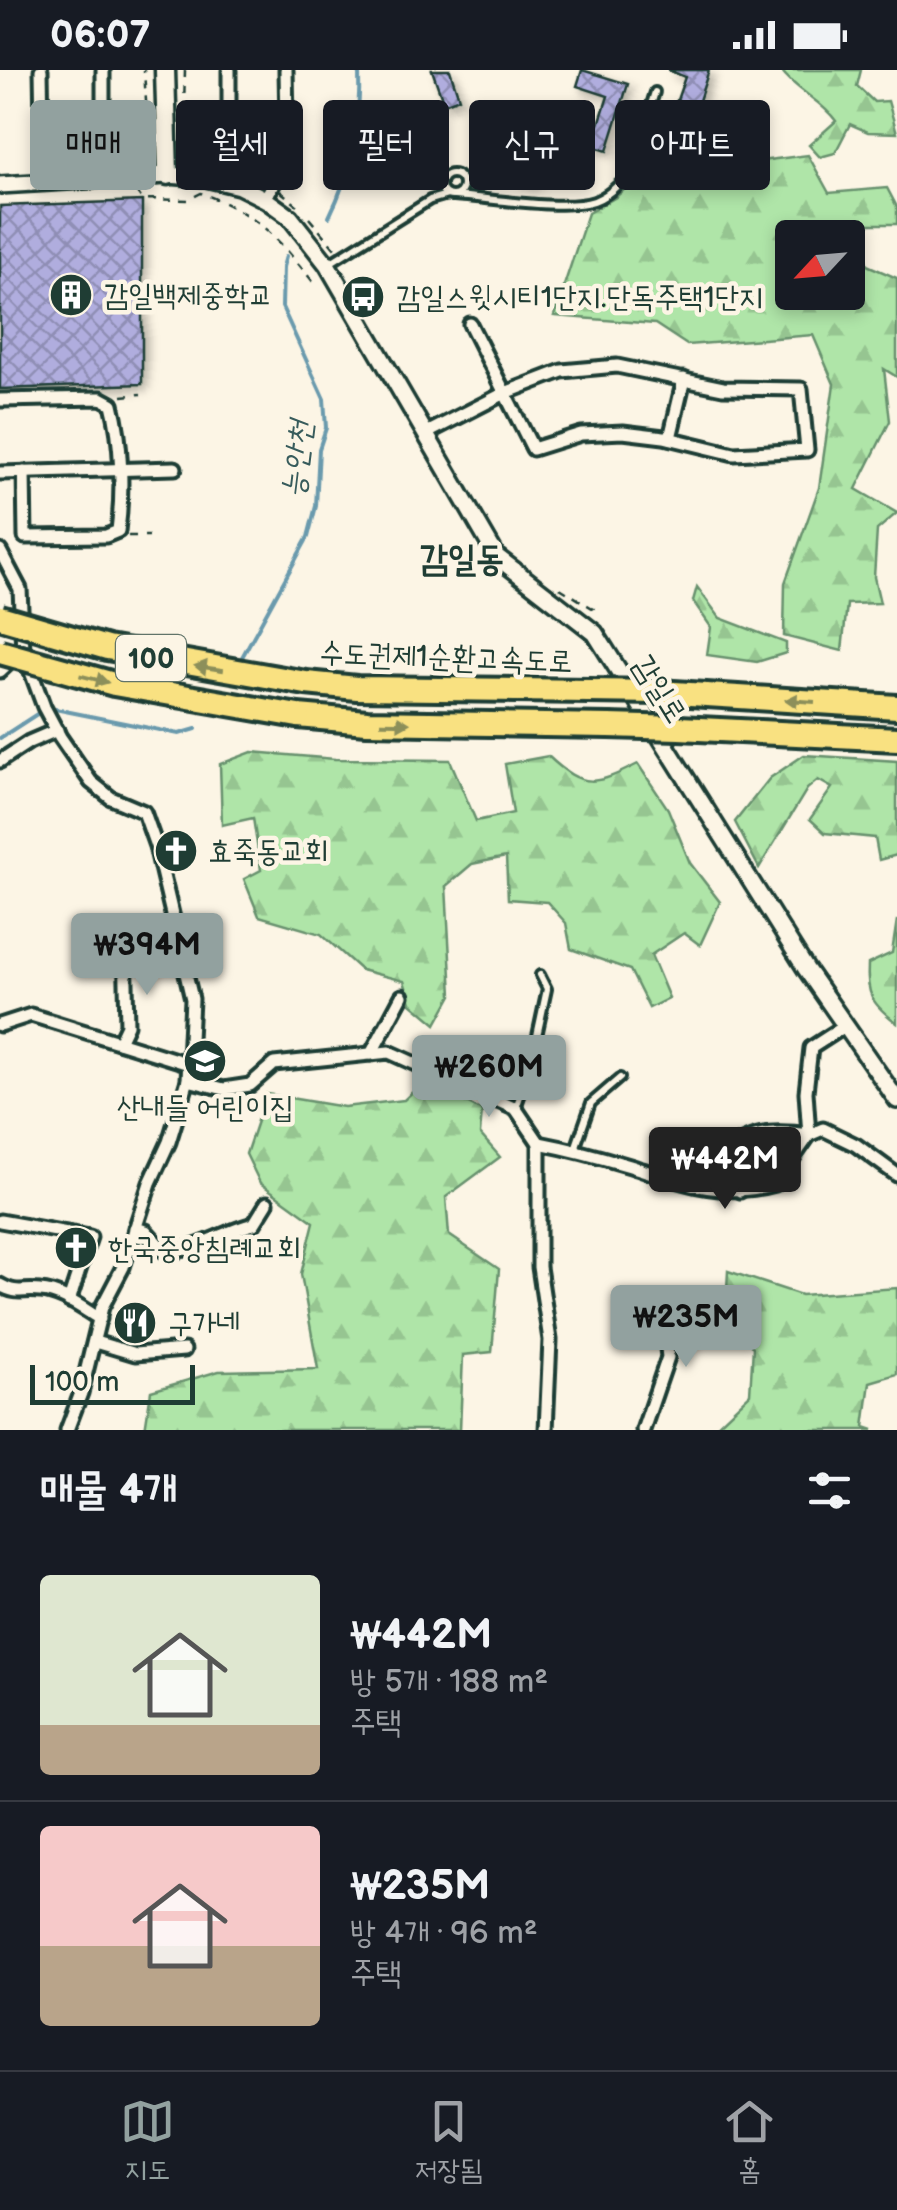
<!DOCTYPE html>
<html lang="ko">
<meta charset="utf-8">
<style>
:root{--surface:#171b24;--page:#20242c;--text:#f1f3f6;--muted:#9ea1a6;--line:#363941;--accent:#92a19f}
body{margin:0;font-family:"Balsamiq Sans","Poor Story",sans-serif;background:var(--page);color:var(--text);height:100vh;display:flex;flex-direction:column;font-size:38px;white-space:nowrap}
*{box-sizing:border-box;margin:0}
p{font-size:32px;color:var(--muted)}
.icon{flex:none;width:55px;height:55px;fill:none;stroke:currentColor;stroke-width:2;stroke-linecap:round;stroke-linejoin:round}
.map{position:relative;height:1360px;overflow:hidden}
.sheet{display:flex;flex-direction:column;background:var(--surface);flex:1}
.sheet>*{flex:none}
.hud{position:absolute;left:30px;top:30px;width:838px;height:90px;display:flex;gap:20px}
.needle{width:65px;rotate:244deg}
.fabs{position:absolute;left:775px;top:150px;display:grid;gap:20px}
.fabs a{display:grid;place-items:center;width:90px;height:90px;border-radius:10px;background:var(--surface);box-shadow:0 5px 15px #0003;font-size:50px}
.scale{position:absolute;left:30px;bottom:25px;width:165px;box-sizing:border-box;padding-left:10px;border:5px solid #1f3d34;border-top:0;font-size:28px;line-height:35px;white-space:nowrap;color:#1f3d34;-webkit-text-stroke:8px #fcf5e5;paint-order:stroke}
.price{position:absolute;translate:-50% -85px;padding:0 22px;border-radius:10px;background:var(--accent);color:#111;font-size:32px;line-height:65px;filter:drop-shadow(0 2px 5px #0008)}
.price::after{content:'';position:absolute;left:50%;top:60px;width:30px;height:22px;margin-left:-15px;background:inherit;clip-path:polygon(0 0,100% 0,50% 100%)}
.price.on{background:#222;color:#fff}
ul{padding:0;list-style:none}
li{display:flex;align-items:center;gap:30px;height:250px;padding:0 40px}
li+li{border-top:2px solid var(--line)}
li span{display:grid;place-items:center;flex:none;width:280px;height:200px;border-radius:10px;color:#555}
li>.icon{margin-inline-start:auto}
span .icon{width:120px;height:120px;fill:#fffc;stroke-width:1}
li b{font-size:42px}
h2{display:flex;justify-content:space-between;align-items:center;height:120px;padding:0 40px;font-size:42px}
.chip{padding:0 35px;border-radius:10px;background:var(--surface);box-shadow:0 5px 15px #0003;font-size:35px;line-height:90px}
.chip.on{background:var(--accent);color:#111}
.status{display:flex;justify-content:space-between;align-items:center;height:70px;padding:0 50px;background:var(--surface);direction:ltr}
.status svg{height:28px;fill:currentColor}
.dock{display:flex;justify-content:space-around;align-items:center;height:140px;border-top:2px solid var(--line);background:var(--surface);font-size:28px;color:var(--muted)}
.dock a{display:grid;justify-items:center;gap:5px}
.dock .on{color:var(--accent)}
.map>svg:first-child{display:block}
</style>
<div class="status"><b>06:07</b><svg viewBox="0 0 49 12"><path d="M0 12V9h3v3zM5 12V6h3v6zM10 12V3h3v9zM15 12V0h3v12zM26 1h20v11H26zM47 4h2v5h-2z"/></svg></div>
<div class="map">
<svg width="897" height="1360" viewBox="0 0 897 1360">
<defs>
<pattern id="forest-firs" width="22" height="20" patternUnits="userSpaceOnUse" patternTransform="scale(2.5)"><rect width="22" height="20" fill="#afe5a8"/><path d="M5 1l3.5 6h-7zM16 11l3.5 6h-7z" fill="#96c591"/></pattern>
<pattern id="building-cross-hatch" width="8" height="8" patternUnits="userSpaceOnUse" patternTransform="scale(2.5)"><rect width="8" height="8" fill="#b0adde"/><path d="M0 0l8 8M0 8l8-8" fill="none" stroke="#8f8eb5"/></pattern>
<filter id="shadow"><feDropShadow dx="5" dy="5" stdDeviation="5" flood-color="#0004"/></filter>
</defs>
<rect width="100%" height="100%" fill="#fcf5e5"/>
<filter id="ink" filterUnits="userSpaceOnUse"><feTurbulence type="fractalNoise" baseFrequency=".01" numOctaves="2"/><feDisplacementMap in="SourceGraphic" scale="20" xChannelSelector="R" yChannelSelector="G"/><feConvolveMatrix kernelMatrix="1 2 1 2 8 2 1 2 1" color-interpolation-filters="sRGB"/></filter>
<g filter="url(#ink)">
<g fill="url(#forest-firs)" stroke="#67916e" stroke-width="2.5" fill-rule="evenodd">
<path d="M 781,0 L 861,0 L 857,16 L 874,32 L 888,31 L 897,63 L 868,62 L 850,54 L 835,83 L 820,87 L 809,75 L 836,51 C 821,30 796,21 781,0 Z"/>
<path d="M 666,82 L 736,94 L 808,85 L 829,123 L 887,118 L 897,137 L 897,154 L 859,154 L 867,195 L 897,208 L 897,307 L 884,299 L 890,351 L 856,419 L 897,443 L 877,460 L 874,507 L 880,533 L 847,534 L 842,581 L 784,566 L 785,513 L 819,418 L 834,314 L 813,265 L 687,275 L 655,254 L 554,246 L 588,143 L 616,127 ZM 792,168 L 848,168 L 848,222 L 792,222 Z"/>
<path d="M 697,517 L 720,548 L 786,573 L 786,583 L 757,592 L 707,585 L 711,557 L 693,531 Z"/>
<path d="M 252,682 L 335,689 L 450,690 L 476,751 L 513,743 L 505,694 L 548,686 C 584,720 596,715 638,694 L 668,739 L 690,793 L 720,832 L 700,875 L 684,863 L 651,885 L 669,928 L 649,938 L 630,900 L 571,879 L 566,853 L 547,832 L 508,829 L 506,787 L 472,794 L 446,816 L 452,925 L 436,954 L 411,933 L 404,911 L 361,900 L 321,864 L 259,846 L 244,809 L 261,800 L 253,748 L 222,755 L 220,694 Z"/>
<path d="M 804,685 L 897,691 L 897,785 L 879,790 L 875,768 L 825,763 L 810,749 L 832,718 L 818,710 L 807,719 L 759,798 L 735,752 L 770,708 Z"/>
<path d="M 897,850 L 897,953 C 872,934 866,925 868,894 L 892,883 Z"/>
<path d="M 424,1011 L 482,1041 L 480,1064 L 500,1087 L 446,1127 L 449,1165 L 499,1199 L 492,1282 L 463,1285 L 460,1360 L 145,1360 L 151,1321 L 219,1301 L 318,1299 L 301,1204 L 314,1152 L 260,1113 L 246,1084 L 266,1024 L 344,1037 L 404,1030 Z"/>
<path d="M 728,1201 L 801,1225 L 897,1218 L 897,1304 L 870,1312 L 864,1357 L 873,1360 L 712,1360 L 750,1324 L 753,1277 L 725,1254 Z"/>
</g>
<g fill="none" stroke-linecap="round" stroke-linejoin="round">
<g stroke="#6b9aad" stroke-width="4">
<path d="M 329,147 C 352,101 361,52 359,0"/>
<path d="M 241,589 L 308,467 L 316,436 L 319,379 L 326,358 L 324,329 L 282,237 L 283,197 L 286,186"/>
<path d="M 55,639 L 179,664 L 196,659"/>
<path d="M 0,668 L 37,644"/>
</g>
</g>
<g fill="url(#building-cross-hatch)" stroke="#1f3d34" stroke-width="2.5" filter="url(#shadow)">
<path d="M 432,0 L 450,0 L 459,28 L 444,34 Z"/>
<path d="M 582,0 L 628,14 L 607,81 L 592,76 L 608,26 L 577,16 Z"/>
<path d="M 668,0 L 709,0 L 697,37 L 677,30 L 685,7 Z"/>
<path d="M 488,40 L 550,60 L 532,115 L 518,110 L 530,72 L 483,56 Z"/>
<path d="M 381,61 L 420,63 L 418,104 L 397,103 L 398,79 L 380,78 Z"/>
<path d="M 142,131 L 142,314 L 0,319 L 0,136 Z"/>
</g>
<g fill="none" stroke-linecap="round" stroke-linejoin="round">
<g stroke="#1f3d34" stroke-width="14">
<g id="service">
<path d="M 633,92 L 655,22"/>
<circle cx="452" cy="115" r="11"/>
<path d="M 454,126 C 488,128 565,141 594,131 C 619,122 638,91 655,72"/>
<path d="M 328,194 L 430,130 L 447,125"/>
<path d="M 516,1038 L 531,994 L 547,919 L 540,905"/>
<path d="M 575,1079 L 591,1033 L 620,1008"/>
</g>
</g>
<g stroke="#1f3d34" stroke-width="19">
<g id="minor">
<path d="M 41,0 L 43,111"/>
<path d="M 229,0 L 229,48 L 237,53 L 287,53 L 286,0"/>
<path d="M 42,59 L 99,56 L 103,53 L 103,0"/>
<path d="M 265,129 L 280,102 L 287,53"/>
<path d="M 0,330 L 101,328 L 112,334 C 122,372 123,422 118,461 L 106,466 L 25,467 L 24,402"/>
<path d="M 425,364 L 505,323 L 562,301 L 617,296 L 723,318 L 801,319 L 807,380 L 734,384 L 664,367 L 623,362 L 581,364 L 533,379 L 470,254"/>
<path d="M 670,368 L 684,309"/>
<path d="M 0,403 L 175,398"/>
<path d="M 0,481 L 20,519 L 23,580 L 44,637 L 60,667 L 91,712 L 111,728 L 144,742 L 156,776 L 192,929 L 188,1010 L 169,1072 L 150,1113 L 123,1197 L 102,1237 L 81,1323 L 67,1360"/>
<path d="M 0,601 L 16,586"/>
<path d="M 0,691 L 29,672 L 57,660"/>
<path d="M 0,955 L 31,945 L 189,994"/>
<path d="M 119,972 L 127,955 L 125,873"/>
<path d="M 371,984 L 402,926"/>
<path d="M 188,1010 L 224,1019 L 250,1015 L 274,994 L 389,982 L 516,1039 L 539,1073 L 539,1197 L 550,1270 L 546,1360"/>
<path d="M 539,1073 C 570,1079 600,1087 630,1096 C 680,1112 723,1129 775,1114 L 809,1065 L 823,1059 L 856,1075 L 897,1105"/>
<path d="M 740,1121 L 717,1086 C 751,1063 768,1059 809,1065 L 806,1022 L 811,978 L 845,956"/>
<path d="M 0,1151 L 90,1167 L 69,1231"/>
<path d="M 135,1158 L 146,1161 L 164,1181 C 194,1183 221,1162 254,1154 L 267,1133"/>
<path d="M 0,1215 C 18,1225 21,1219 40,1221 C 61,1222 82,1238 100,1249"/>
<path d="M 95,1272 L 135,1284 L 184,1280"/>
<path d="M 643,1360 L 668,1287 L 662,1235"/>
</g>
</g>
<g stroke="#1f3d34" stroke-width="22">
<path id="tertiary" d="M 0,115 L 168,105 L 206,108 L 239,116 L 265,129 L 290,147 L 327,194 L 497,487 L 595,563 L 806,899 L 897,1030"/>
</g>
<g stroke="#1f3d34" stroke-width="25">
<path id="secondary" d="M 165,0 L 168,105"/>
</g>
<g stroke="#1f3d34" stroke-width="30">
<g id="motorway">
<path d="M 306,613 L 357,618 L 589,621"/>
<path d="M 658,622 L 897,637"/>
<path d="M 298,646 L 367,652 L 609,656"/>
<path d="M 679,658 L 897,669"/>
</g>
</g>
<g stroke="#1f3d34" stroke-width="2.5" stroke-dasharray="8 8" stroke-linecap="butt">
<path d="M 185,0 L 183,76 L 189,87 L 211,90 L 265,112"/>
<path d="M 138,95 L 149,78 L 144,0"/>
<path d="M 136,121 L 142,129 L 188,130 L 201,123 C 260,146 275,165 314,213"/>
<path d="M 280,121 L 297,135"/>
<path d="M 309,148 L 336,180"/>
<path d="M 354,213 L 365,232"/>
<path d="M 122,326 L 141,324"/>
<path d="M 128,466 L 149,466"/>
<path d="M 560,518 L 594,539 L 594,546"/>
</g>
<use href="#service" stroke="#fcf5e5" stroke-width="6"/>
<use href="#minor" stroke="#fcf5e5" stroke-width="11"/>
<use href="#tertiary" stroke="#fcf5e5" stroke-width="15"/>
<use href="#secondary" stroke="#fcf5e5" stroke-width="18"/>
<use href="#motorway" stroke="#f9e181" stroke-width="22"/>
<g stroke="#1f3d34" stroke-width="30" stroke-linecap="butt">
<g id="motorway-bridge">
<path d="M 0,547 L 107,578 L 306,613"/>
<path d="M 0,582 L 114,614 L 298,646"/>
<path d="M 589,621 L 658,622"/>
<path d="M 609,656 L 679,658"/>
</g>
</g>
<use href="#motorway-bridge" stroke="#f9e181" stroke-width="22"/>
</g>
<defs><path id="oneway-solid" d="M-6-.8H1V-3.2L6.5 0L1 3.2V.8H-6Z" transform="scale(2.5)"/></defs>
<g fill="#8c8f5a">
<use href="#oneway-solid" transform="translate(209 598) rotate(-171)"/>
<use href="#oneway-solid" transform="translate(94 609) rotate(14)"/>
<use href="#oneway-solid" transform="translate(800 631) rotate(-176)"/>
<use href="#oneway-solid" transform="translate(395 653) rotate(1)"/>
</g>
</g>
<defs>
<g id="building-disc" transform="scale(2.25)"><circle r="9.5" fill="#1f3d34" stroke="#fcf5e5"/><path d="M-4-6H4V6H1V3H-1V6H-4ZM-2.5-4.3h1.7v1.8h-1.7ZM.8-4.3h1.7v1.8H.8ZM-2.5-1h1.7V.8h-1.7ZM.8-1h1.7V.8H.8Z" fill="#fff"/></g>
<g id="bus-disc" transform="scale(2.25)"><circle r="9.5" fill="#1f3d34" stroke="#fcf5e5"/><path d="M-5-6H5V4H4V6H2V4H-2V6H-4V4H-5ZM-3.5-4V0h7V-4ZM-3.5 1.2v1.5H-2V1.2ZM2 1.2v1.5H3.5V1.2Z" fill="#fff"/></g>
<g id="church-disc" transform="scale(2.25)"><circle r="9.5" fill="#1f3d34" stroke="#fcf5e5"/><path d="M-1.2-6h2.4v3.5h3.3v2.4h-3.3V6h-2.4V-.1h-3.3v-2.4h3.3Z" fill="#fff"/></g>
<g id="school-disc" transform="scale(2.25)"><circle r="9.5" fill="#1f3d34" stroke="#fcf5e5"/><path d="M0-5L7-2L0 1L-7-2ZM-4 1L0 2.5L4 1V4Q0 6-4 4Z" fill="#fff"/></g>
<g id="restaurant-disc" transform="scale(2.25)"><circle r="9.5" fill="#1f3d34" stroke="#fcf5e5"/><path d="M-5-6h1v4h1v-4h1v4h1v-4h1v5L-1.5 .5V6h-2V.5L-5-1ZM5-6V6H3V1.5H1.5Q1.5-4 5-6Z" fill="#fff"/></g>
</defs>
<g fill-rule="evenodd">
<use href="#building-disc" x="71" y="225"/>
<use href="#bus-disc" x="363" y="227"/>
<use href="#church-disc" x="176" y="781"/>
<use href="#school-disc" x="205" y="991"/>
<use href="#church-disc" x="76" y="1178"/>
<use href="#restaurant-disc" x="135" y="1253"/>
</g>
<g text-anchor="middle" stroke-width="9" stroke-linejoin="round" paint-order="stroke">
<rect fill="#fcf5e5" stroke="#617469" stroke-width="2.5" x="116" y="565" width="70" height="46" rx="8"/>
<g font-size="28" font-weight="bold" fill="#1f3d34">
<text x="151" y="598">100</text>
</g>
<g font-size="30" fill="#1f3d34" stroke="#fcf5e5" text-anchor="start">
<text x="104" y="235">감일백제중학교</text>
<text x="396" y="237">감일스윗시티1단지.단독주택1단지</text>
<text x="208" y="791">효죽동교회</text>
<text x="205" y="1047" text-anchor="middle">산내들 어린이집</text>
<text x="108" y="1188">한국중앙침례교회</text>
<text x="168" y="1263">구가네</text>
</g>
<g font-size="30" fill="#1f3d34" stroke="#fcf5e5">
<text transform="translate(446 587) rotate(2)" y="10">수도권제1순환고속도로</text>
<text transform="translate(660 619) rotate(58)" y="10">감일로</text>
</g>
<g font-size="32" font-style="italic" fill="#385c5c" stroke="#fcf5e5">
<text transform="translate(296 389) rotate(-83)" y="11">능안천</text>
</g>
<g font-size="35" font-weight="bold" fill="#1f3d34" stroke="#fcf5e5">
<text x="462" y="500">감일동</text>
</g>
</g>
</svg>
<div class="fabs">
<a><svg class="needle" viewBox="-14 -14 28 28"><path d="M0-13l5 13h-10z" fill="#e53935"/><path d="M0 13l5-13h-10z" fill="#9ea1a6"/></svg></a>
</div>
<div class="scale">100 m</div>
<b class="price" style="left:147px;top:928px">₩394M</b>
<b class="price" style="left:489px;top:1050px">₩260M</b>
<b class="price on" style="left:725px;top:1142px">₩442M</b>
<b class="price" style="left:686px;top:1300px">₩235M</b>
<div class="hud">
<a class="chip on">매매</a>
<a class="chip">월세</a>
<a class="chip">필터</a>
<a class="chip">신규</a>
<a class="chip">아파트</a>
</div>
</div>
<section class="sheet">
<h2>매물 4개<svg class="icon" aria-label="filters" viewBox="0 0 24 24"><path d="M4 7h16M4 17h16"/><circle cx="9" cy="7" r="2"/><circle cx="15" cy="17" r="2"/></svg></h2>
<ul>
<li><span style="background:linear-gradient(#dfe7d0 75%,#b9a48a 0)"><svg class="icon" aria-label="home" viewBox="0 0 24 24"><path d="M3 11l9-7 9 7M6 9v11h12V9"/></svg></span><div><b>₩442M</b><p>방 5개 · 188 m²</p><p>주택</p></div></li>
<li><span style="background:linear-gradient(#f6c9c9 60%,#b9a48a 0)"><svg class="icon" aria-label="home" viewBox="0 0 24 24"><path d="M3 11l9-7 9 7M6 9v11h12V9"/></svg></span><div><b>₩235M</b><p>방 4개 · 96 m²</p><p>주택</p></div></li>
</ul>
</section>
<nav class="dock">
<a class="on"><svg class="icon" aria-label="map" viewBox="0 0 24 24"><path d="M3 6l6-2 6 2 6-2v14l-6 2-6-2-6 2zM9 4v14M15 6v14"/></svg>지도</a>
<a><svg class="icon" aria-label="saved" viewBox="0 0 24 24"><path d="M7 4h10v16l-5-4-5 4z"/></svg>저장됨</a>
<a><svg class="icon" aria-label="home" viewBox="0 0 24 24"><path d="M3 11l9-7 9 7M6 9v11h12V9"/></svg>홈</a>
</nav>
